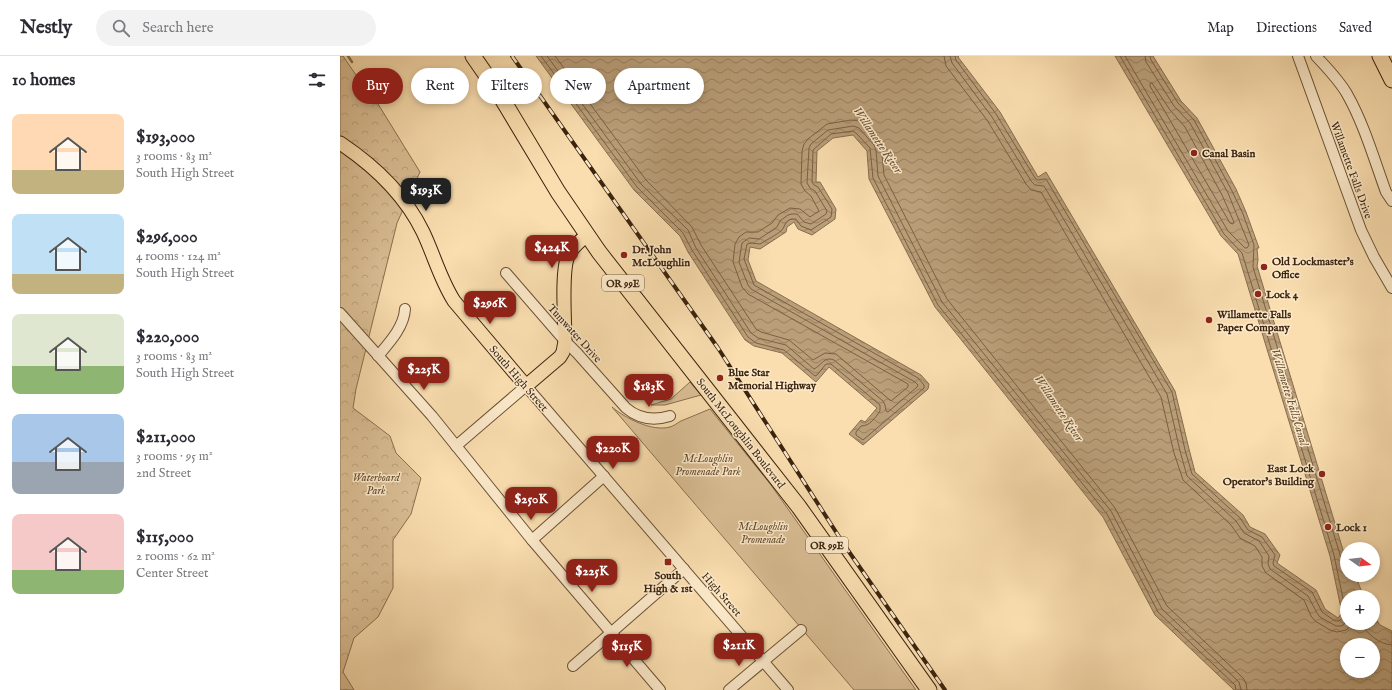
<!DOCTYPE html>
<meta charset="utf-8">
<style>
:root{--surface:#fff;--page:#f2f2f3;--text:#2b2b33;--muted:#7c7c81;--line:#e1e1e2;--accent:#8f2418}
body{margin:0;font-family:"IM FELL English",serif;background:var(--page);color:var(--text);height:100vh;display:flex;flex-direction:column;font-size:15px;white-space:nowrap}
*{box-sizing:border-box;margin:0}
p{font-size:13px;color:var(--muted)}
.icon{flex:none;width:22px;height:22px;fill:none;stroke:currentColor;stroke-width:2;stroke-linecap:round;stroke-linejoin:round}
.map{position:relative;flex:1;overflow:hidden}
.side{display:flex;flex-direction:column;background:var(--surface);width:340px}
.side>*{flex:none}
.guide{position:absolute;left:12px;top:12px;width:380px;height:36px;display:flex;gap:8px}
.needle{width:26px;rotate:104deg}
.fabs{position:absolute;left:1000px;top:486px;display:grid;gap:8px}
.fabs a{display:grid;place-items:center;width:40px;height:40px;border-radius:50%;background:var(--surface);box-shadow:0 2px 6px #0003;font-size:20px}
.price{position:absolute;translate:-50% -34px;padding:0 9px;border-radius:8px;background:var(--accent);color:#fff;font-size:13px;line-height:26px;filter:drop-shadow(0 1px 2px #0008)}
.price::after{content:'';position:absolute;left:50%;top:24px;width:12px;height:9px;margin-left:-6px;background:inherit;clip-path:polygon(0 0,100% 0,50% 100%)}
.price.on{background:#222;color:#fff}
ul{padding:0;list-style:none}
li{display:flex;align-items:center;gap:12px;height:100px;padding:0 12px}
li span{display:grid;place-items:center;flex:none;width:112px;height:80px;border-radius:8px;color:#555}
li>.icon{margin-inline-start:auto}
span .icon{width:48px;height:48px;fill:#fffc;stroke-width:1}
li b{font-size:17px}
h2{display:flex;justify-content:space-between;align-items:center;height:48px;padding:0 12px;font-size:17px}
.pill{padding:0 14px;border-radius:18px;background:var(--surface);box-shadow:0 2px 6px #0003;font-size:14px;line-height:36px}
.pill.on{background:var(--accent);color:#fff}
header{display:flex;align-items:center;gap:24px;box-sizing:border-box;height:56px;padding:0 20px;background:var(--surface);border-bottom:1px solid var(--line)}
header strong{font-size:19px}
nav{display:flex;gap:22px;margin-inline-start:auto;font-size:14px}
.search{width:280px;height:36px;background:var(--page);display:flex;align-items:center;gap:10px;box-sizing:border-box;padding:0 14px;border-radius:22px;color:var(--muted);font-size:15px}
main{display:flex;flex:1;min-height:0}
.map>svg:first-child{display:block}
</style>
<header>
<strong>Nestly</strong>
<div class="search"><svg class="icon" aria-label="search" viewBox="0 0 24 24"><circle cx="10" cy="10" r="6"/><path d="M15 15l6 6"/></svg>Search here</div>
<nav><a>Map</a><a>Directions</a><a>Saved</a></nav>
</header>
<main>
<section class="side">
<h2>10 homes<svg class="icon" aria-label="filters" viewBox="0 0 24 24"><path d="M4 7h16M4 17h16"/><circle cx="9" cy="7" r="2"/><circle cx="15" cy="17" r="2"/></svg></h2>
<ul>
<li><span style="background:linear-gradient(#ffd9b3 70%,#c2b280 0)"><svg class="icon" aria-label="home" viewBox="0 0 24 24"><path d="M3 11l9-7 9 7M6 9v11h12V9"/></svg></span><div><b>$193,000</b><p>3 rooms · 83 m²</p><p>South High Street</p></div></li>
<li><span style="background:linear-gradient(#bfe0f5 75%,#c2b280 0)"><svg class="icon" aria-label="home" viewBox="0 0 24 24"><path d="M3 11l9-7 9 7M6 9v11h12V9"/></svg></span><div><b>$296,000</b><p>4 rooms · 124 m²</p><p>South High Street</p></div></li>
<li><span style="background:linear-gradient(#dfe7d0 65%,#8fb573 0)"><svg class="icon" aria-label="home" viewBox="0 0 24 24"><path d="M3 11l9-7 9 7M6 9v11h12V9"/></svg></span><div><b>$220,000</b><p>3 rooms · 83 m²</p><p>South High Street</p></div></li>
<li><span style="background:linear-gradient(#a9c7e8 60%,#9aa5b1 0)"><svg class="icon" aria-label="home" viewBox="0 0 24 24"><path d="M3 11l9-7 9 7M6 9v11h12V9"/></svg></span><div><b>$211,000</b><p>3 rooms · 95 m²</p><p>2nd Street</p></div></li>
<li><span style="background:linear-gradient(#f6c9c9 70%,#8fb573 0)"><svg class="icon" aria-label="home" viewBox="0 0 24 24"><path d="M3 11l9-7 9 7M6 9v11h12V9"/></svg></span><div><b>$115,000</b><p>2 rooms · 62 m²</p><p>Center Street</p></div></li>
</ul>
</section>
<div class="map">
<svg width="1052" height="634" viewBox="0 0 1052 634">
<defs>
<pattern id="forest-crowns" width="20" height="18" patternUnits="userSpaceOnUse"><rect width="20" height="18" fill="#dabe94"/><path d="M2 6a3 3 0 1 1 6 0M12 15a3 3 0 1 1 6 0" fill="none" stroke="#bca37e"/></pattern>
<pattern id="water-waves" width="16" height="10" patternUnits="userSpaceOnUse"><rect width="16" height="10" fill="#b99e78"/><path d="M0 5q4-4 8 0t8 0" fill="none" stroke="#988061"/></pattern>
</defs>
<rect width="100%" height="100%" fill="#fadeaf"/>
<filter id="stains"><feTurbulence type="fractalNoise" baseFrequency=".005" numOctaves="4"/><feColorMatrix values="0 0 0 0 .2 0 0 0 0 .09 0 0 0 0 .02 0 0 0 .5 -.17"/></filter>
<radialGradient id="worn" r=".72"><stop offset=".6" stop-color="#630" stop-opacity="0"/><stop offset="1" stop-color="#630" stop-opacity=".3"/></radialGradient>
<g fill="#dabe94" stroke="#8a7051">
<path d="M 350,326 L 361,339 L 325,349 L 311,349 L 331,343 Z"/>
<path d="M 272,351 C 285,362 312,376 330,371 C 334,370 337,367 341,365 C 351,361 360,357 370,353 L 431,429 L 576,634 L 514,634 Z"/>
</g>
<path fill="url(#forest-crowns)" stroke="#8a7051" d="M 0,0 L 3,0 L 16,19 L 38,48 L 80,116 L 57,167 L 16,333 L 13,352 L 50,380 L 56,397 L 81,422 L 71,458 L 53,484 L 53,532 L 38,561 L 14,582 L 3,616 L 14,634 L 0,634 Z"/>
<path fill="url(#water-waves)" stroke="#876d4e" fill-rule="evenodd" d="M 196,0 L 619,0 L 618,1 L 660,56 L 698,121 L 706,116 L 835,335 L 849,393 L 855,416 L 903,459 L 910,471 L 925,478 L 940,499 L 937,507 L 976,534 L 985,553 L 998,562 L 1002,557 L 990,500 L 898,198 L 881,180 L 775,0 L 813,0 L 841,45 L 857,62 L 896,133 L 906,156 L 919,192 L 917,192 L 918,204 L 917,210 L 1007,507 L 1007,519 L 1011,519 L 1013,525 L 1017,524 L 1024,541 L 1007,541 L 1007,567 L 1033,567 L 1033,559 L 1040,569 L 1052,575 L 1052,634 L 894,634 L 815,559 L 763,461 L 595,251 L 529,123 L 527,95 L 513,79 L 493,82 L 477,95 L 476,126 L 480,126 L 496,153 L 495,163 L 472,179 L 458,173 L 454,166 L 447,171 L 446,176 L 420,193 L 410,191 L 408,204 L 416,225 L 581,319 L 589,328 L 588,333 L 523,389 L 509,378 L 521,364 L 525,366 L 537,352 L 489,311 L 476,326 L 442,297 L 414,290 L 405,284 L 348,196 L 340,180 L 294,134 ZM 1007,589 L 1033,589 L 1033,615 L 1007,615 Z"/>
<g fill="none" stroke-linecap="round" stroke-linejoin="round">
<g stroke="#7a6043" stroke-width="1">
<path d="M 201,0 L 297,131 L 343,177 L 352,194 L 408,281 L 416,287 L 444,294 L 475,320 L 477,319 L 486,308 L 491,308 L 540,349 L 540,355 C 535,362 530,370 521,370 L 516,376 L 516,379 L 523,384 L 584,332 L 584,329 L 578,322 L 414,229 L 404,203 L 407,188 L 411,187 L 420,188 C 425,185 438,178 442,174 C 446,169 445,162 456,163 L 461,170 L 471,174 L 491,161 L 492,153 L 478,131 L 474,129 L 472,126 L 473,94 L 491,78 L 513,75 L 516,77 L 530,92 L 533,122 L 598,249 L 767,458 L 818,556 L 895,629 L 896,634"/>
<path d="M 207,0 L 301,128 L 348,174 L 356,192 L 411,277 L 418,282 L 446,289 L 474,313 C 482,309 484,300 494,304 L 543,345 L 545,349 L 546,355 L 548,356 L 577,331 L 578,329 L 575,326 L 411,233 L 408,229 L 399,206 L 402,187 L 409,182 L 419,183 L 437,171 L 440,165 L 448,159 L 452,158 L 457,158 L 464,166 L 471,168 L 486,158 L 487,155 L 475,135 L 470,132 L 467,127 L 469,92 L 471,88 L 488,74 L 513,70 L 519,72 L 534,89 L 536,94 L 538,120 L 602,246 L 771,455 L 822,553 L 899,626 L 901,634"/>
<path d="M 215,0 L 306,124 L 352,171 L 361,189 L 416,273 L 421,276 L 449,284 L 473,304 L 485,297 L 496,298 L 551,345 L 568,331 L 568,328 L 408,238 L 402,231 L 393,206 L 395,188 L 399,181 L 406,176 L 418,176 L 432,167 L 438,159 L 450,152 L 460,153 L 470,161 L 479,155 L 471,140 L 465,135 L 461,128 L 462,95 L 464,88 L 468,83 L 487,68 L 511,64 L 519,65 L 524,69 L 541,89 L 544,119 L 607,243 L 775,452 L 827,550 L 903,622 L 906,627 L 907,634"/>
<path d="M 604,0 L 606,10 L 647,64 L 686,128 L 691,134 L 701,136 L 821,341 L 834,397 L 843,424 L 891,469 L 900,482 L 915,490 L 922,501 L 922,510 L 926,517 L 964,544 L 971,560 L 975,565 L 990,574 L 997,576 L 1006,574 L 1014,567"/>
<path d="M 610,0 L 612,7 L 652,61 L 691,125 L 695,129 L 704,130 L 827,338 L 840,395 L 847,420 L 896,465 L 904,477 L 919,485 L 929,500 L 928,508 L 930,513 L 968,540 L 977,557 L 980,561 L 996,570 L 1002,570 L 1007,565"/>
<path d="M 615,0 L 616,4 L 656,58 L 695,122 L 698,124 L 704,123 L 706,123 L 832,336 L 845,394 L 852,418 L 900,462 L 908,474 L 922,481 L 935,499 L 933,507 L 934,510 L 972,536 L 982,556 L 995,565 L 999,565 L 1005,560 L 1006,557 L 994,499 L 902,197 L 884,178 L 780,0"/>
<path d="M 785,0 L 888,175 L 905,192 L 907,192 L 909,189 L 907,184 L 888,137 L 850,67 L 834,50 L 806,6 L 805,0"/>
<path d="M 810,0 L 811,4 L 838,47 L 854,64 L 892,135 L 903,158 L 914,189 L 913,211 L 1001,502 L 1003,505 L 1007,505"/>
<path d="M 812,27 L 830,54 L 845,71 L 882,139 L 894,166 L 893,168 L 890,167 L 810,30 L 810,28 Z"/>
<path d="M 1020,567 C 1028,578 1038,588 1052,589"/>
</g>
<path stroke="#876d4e" stroke-width="2.5" d="M 8,0 L 12,6"/>
<g stroke="#6b5236" stroke-width="12">
<g id="minor">
<path d="M 958,0 L 1021,174 L 1034,201 L 1052,232"/>
<path d="M 976,0 C 987,12 999,24 1007,38 C 1024,68 1034,103 1046,136 L 1052,145"/>
<path d="M 166,217 L 225,285 L 237,297 L 286,352 C 299,363 314,365 330,360"/>
<path d="M 0,257 L 92,360 L 192,484 L 320,634"/>
<path d="M 38,300 C 49,287 64,271 65,253"/>
<path d="M 116,390 L 186,330 L 448,634"/>
<path d="M 192,484 L 264,420"/>
<path d="M 233,610 L 344,513"/>
<path d="M 389,634 L 461,574"/>
</g>
</g>
<g stroke="#3b230e" stroke-width="15">
<path id="major" d="M 0,87 C 33,109 65,139 83,176 C 94,199 100,223 114,245 L 186,330 L 220,301 L 223,296 L 225,285 C 225,266 221,215 228,200 C 232,191 240,185 247,179"/>
</g>
<g stroke="#3b230e" stroke-width="17">
<g id="highway">
<path d="M 133,0 L 158,36 L 218,136 L 259,196 L 459,451 L 589,634"/>
<path d="M 1040,0 L 1052,24"/>
</g>
</g>
<use href="#minor" stroke="#fceacb" stroke-width="10"/>
<use href="#major" stroke="#fadeaf" stroke-width="13"/>
<use href="#highway" stroke="#fadeaf" stroke-width="15"/>
<g stroke="#3b230e" stroke-width="4">
<path id="rail" d="M 172,0 L 378,292 L 505,490 L 605,634"/>
</g>
<use href="#rail" stroke="#fceacb" stroke-width="2.5" stroke-dasharray="8" stroke-linecap="butt"/>
</g>
<g fill="#8f2418" stroke="#fceacb" stroke-width="1.5">
<circle cx="854" cy="97" r="4"/>
<circle cx="284" cy="199" r="4"/>
<circle cx="924" cy="211" r="4"/>
<circle cx="918" cy="238" r="4"/>
<circle cx="869" cy="264" r="4"/>
<circle cx="380" cy="322" r="4"/>
<circle cx="982" cy="418" r="4"/>
<circle cx="988" cy="471" r="4"/>
<rect x="324" y="502" width="8" height="8" rx="2"/>
</g>
<g text-anchor="middle" stroke-width="3" stroke-linejoin="round" paint-order="stroke">
<g fill="#fceacb" stroke="#755f47" stroke-width="1">
<rect x="262" y="219" width="42" height="16" rx="3"/>
<rect x="466" y="481" width="42" height="16" rx="3"/>
</g>
<g font-size="10" font-weight="bold" fill="#3b230e">
<text x="283" y="231">OR 99E</text>
<text x="487" y="493">OR 99E</text>
</g>
<g font-size="11" font-weight="bold" fill="#3b230e" stroke="#fceacb" text-anchor="start">
<text x="862" y="101">Canal Basin</text>
<text x="292" y="197">Dr. John<tspan x="292" dy="13">McLoughlin</tspan></text>
<text x="932" y="209">Old Lockmaster's<tspan x="932" dy="13">Office</tspan></text>
<text x="926" y="242">Lock 4</text>
<text x="877" y="262">Willamette Falls<tspan x="877" dy="13">Paper Company</tspan></text>
<text x="388" y="320">Blue Star<tspan x="388" dy="13">Memorial Highway</tspan></text>
<text x="974" y="416" text-anchor="end">East Lock<tspan x="974" dy="13">Operator's Building</tspan></text>
<text x="996" y="475">Lock 1</text>
<text x="328" y="523" text-anchor="middle">South<tspan x="328" dy="13">High &amp; 1st</tspan></text>
</g>
<g font-size="11" fill="#3b230e" stroke="#fceacb">
<text transform="translate(1012 114) rotate(70)" y="4">Willamette Falls Drive</text>
<text transform="translate(235 277) rotate(48)" y="4">Tumwater Drive</text>
<text transform="translate(179 322) rotate(49)" y="4">South High Street</text>
<text transform="translate(401 377) rotate(52)" y="4">South McLoughlin Boulevard</text>
<text transform="translate(382 538) rotate(49)" y="4">High Street</text>
</g>
<g font-size="11" font-style="italic" fill="#634a30" stroke="#fceacb">
<text x="368" y="406">McLoughlin<tspan x="368" dy="13">Promenade Park</tspan></text>
<text x="36" y="425">Waterboard<tspan x="36" dy="13">Park</tspan></text>
<text x="423" y="474">McLoughlin<tspan x="423" dy="13">Promenade</tspan></text>
</g>
<g font-size="12" font-style="italic" fill="#674e33" stroke="#fceacb">
<text transform="translate(538 84) rotate(56)" y="4">Willamette River</text>
<text transform="translate(950 341) rotate(73)" y="4">Willamette Falls Canal</text>
<text transform="translate(719 352) rotate(56)" y="4">Willamette River</text>
</g>
</g>
<rect width="100%" height="100%" filter="url(#stains)"/>
<rect width="100%" height="100%" fill="url(#worn)"/>
</svg>
<div class="fabs">
<a><svg class="needle" viewBox="-14 -14 28 28"><path d="M0-13l5 13h-10z" fill="#e53935"/><path d="M0 13l5-13h-10z" fill="#7c7c81"/></svg></a>
<a>+</a>
<a>−</a>
</div>
<b class="price on" style="left:86px;top:156px">$193K</b>
<b class="price" style="left:212px;top:213px">$424K</b>
<b class="price" style="left:150px;top:269px">$296K</b>
<b class="price" style="left:84px;top:335px">$225K</b>
<b class="price" style="left:309px;top:352px">$183K</b>
<b class="price" style="left:273px;top:414px">$220K</b>
<b class="price" style="left:191px;top:465px">$250K</b>
<b class="price" style="left:252px;top:537px">$225K</b>
<b class="price" style="left:399px;top:611px">$211K</b>
<b class="price" style="left:287px;top:612px">$115K</b>
<div class="guide">
<a class="pill on">Buy</a>
<a class="pill">Rent</a>
<a class="pill">Filters</a>
<a class="pill">New</a>
<a class="pill">Apartment</a>
</div>
</div>
</main>
